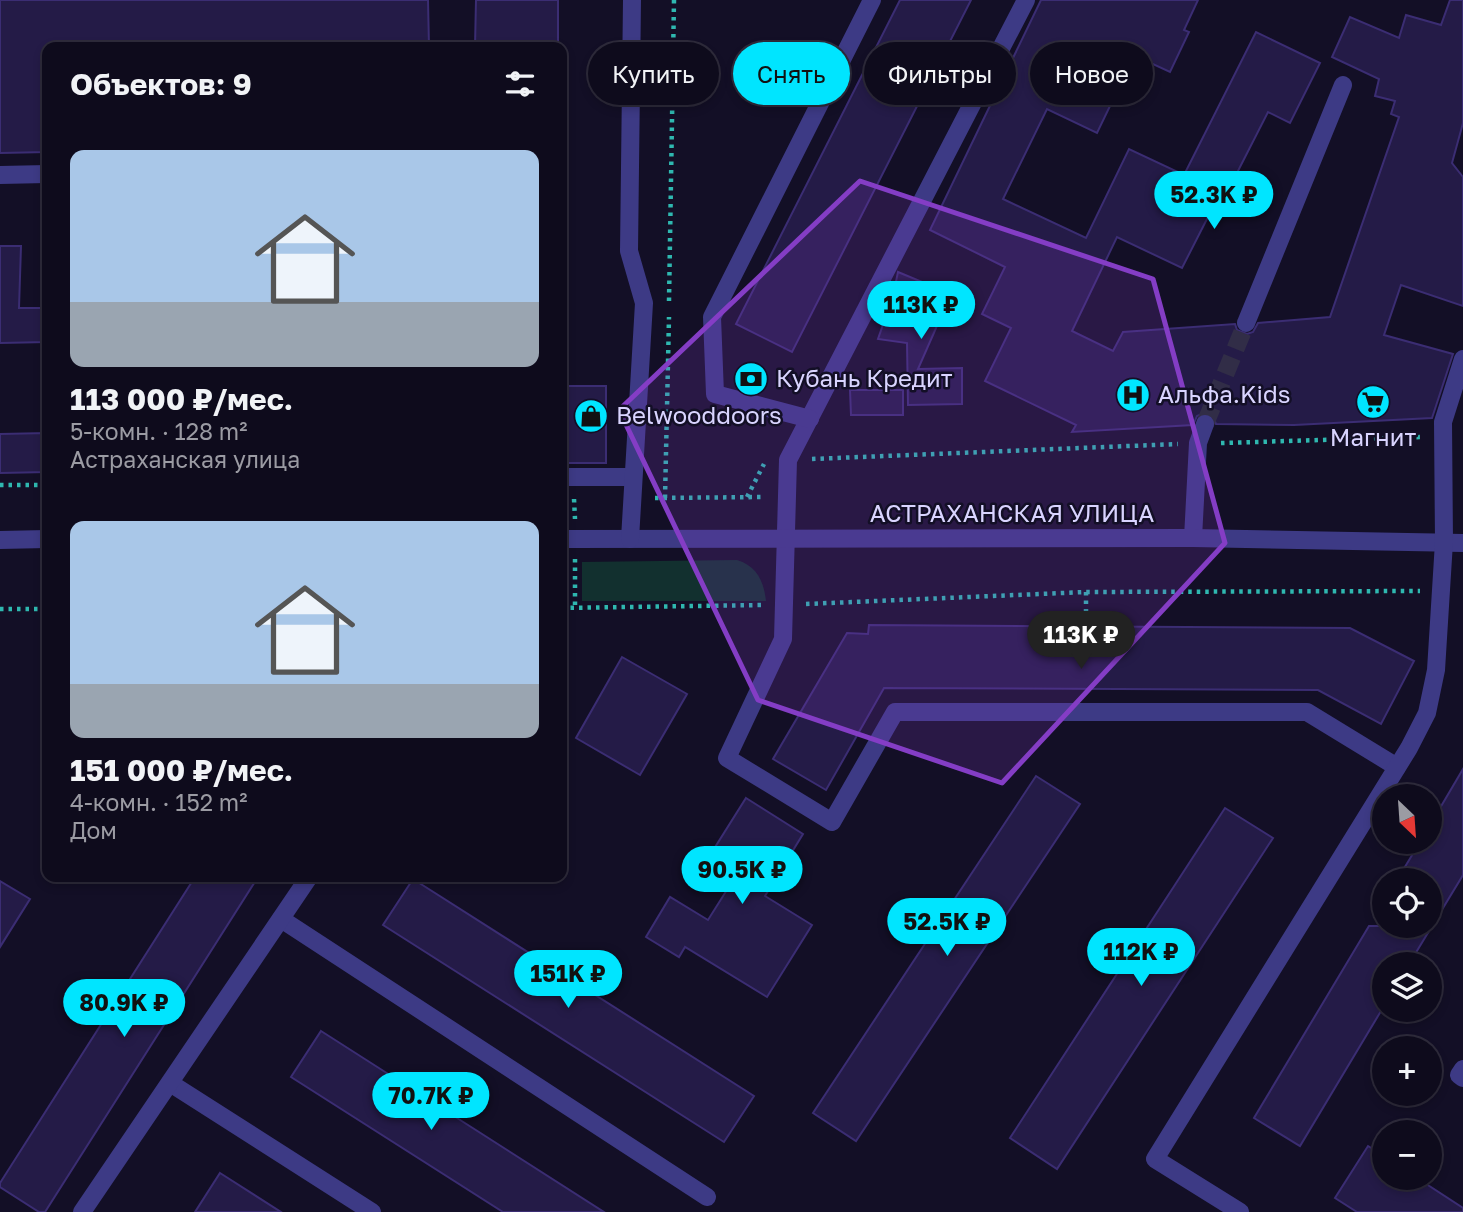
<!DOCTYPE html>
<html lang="ru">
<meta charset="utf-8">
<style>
:root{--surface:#0e0b1c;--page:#171425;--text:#f1f3f6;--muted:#9b9ba3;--line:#2e2b3b;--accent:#00e5ff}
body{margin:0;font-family:"Golos Text",sans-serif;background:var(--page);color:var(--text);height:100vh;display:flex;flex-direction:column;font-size:26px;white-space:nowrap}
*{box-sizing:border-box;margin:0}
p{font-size:23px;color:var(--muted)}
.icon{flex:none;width:38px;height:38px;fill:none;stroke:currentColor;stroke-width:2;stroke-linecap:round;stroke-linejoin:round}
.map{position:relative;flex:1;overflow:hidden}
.drawer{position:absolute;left:42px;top:42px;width:525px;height:840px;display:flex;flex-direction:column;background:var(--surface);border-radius:14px;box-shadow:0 4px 10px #0003,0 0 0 2px var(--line)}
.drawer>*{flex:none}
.hud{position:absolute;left:588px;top:42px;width:665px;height:63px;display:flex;gap:14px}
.needle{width:46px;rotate:155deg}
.controls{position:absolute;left:1372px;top:784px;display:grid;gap:14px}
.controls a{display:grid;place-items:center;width:70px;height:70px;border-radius:50%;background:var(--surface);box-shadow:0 4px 10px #0003,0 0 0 2px var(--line);font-size:35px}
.price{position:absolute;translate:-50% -60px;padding:0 16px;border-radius:24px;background:var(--accent);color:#111;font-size:23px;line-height:46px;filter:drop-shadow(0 2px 4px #0008)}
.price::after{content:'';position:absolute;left:50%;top:42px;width:21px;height:16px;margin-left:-10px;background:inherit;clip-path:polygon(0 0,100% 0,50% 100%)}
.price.active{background:#222;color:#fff}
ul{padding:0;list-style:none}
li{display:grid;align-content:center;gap:14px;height:371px;padding:0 28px}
li span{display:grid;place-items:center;height:217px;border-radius:14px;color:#555}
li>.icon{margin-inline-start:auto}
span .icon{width:126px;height:126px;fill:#fffc;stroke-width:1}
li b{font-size:30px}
h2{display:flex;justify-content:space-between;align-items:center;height:84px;padding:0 28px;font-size:30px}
.tag{padding:0 24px;border-radius:32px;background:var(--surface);box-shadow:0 4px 10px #0003,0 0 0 2px var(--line);font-size:24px;line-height:63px}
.tag.active{background:var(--accent);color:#111}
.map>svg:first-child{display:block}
</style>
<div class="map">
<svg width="1463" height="1212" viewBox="0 0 1463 1212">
<rect width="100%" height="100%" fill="#130f26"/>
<g fill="#12302f">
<path d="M 737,560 C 757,566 764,582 766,601 L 582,601 L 582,562 Z"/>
<path d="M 569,563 L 569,603 L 562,603 L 562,564 Z"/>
</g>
<g fill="#241b47" stroke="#3b2d73" stroke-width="2">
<path d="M 0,0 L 428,0 L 429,47 L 47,47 L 47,152 L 0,153 Z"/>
<path d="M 476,0 L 558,0 L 558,47 L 475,47 Z"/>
<path d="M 900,0 L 971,0 L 792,352 L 736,324 Z"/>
<path d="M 1041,0 L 1198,0 L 1184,30 L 1189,32 L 1170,72 L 1127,52 L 1102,103 L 1110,106 L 1097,133 L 1047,109 L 1003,199 L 1086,238 L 1129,149 L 1184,175 L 1256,32 L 1320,63 L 1290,123 L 1268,112 L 1214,218 L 1209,215 L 1182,268 L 1117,237 L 1072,331 L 1113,351 L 1123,332 L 1235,324 L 1237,330 L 1247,334 L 1253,332 L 1258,323 L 1330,317 L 1399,117 L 1391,114 L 1395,101 L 1375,96 L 1379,79 L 1332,57 L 1350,17 L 1399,38 L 1406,15 L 1441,25 L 1450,0 L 1463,0 L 1463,123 L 1452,163 L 1463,177 L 1463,306 L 1401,285 L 1384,335 L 1453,354 L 1432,418 L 1294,425 L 1216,424 L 1213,416 L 1204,413 L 1197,416 L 1193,425 L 1072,432 L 1076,425 L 985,381 L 1011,328 L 982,314 L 1005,267 L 930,230 Z"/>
<path d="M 0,246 L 21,246 L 19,308 L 47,308 L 47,342 L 0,343 Z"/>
<path d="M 898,272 L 951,294 L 918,369 L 962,368 L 962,404 L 908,405 L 907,343 L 878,339 L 893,296 Z"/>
<rect x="562" y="386" width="44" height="77"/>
<path d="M 850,390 L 903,390 L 903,415 L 851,415 Z"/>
<path d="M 47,433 L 47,472 L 0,473 L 0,434 Z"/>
<path d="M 869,625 L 1350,628 L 1414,661 L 1381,724 L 1318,690 L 884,688 L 826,790 L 773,759 L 847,633 L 868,634 Z"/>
<path d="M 622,657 L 687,694 L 640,775 L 576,738 Z"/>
<path d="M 1463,769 L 1463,875 L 1409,964 L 1384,964 L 1384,1006 L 1300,1146 L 1254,1118 L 1369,926 L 1430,926 L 1430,880 L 1397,880 L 1420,842 L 1430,842 L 1430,825 Z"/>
<path d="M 1036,776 L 1080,804 L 856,1141 L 813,1113 Z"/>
<path d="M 746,798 L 803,834 L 765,896 L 812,925 L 767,997 L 685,947 L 679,957 L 646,937 L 670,897 L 708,920 L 735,877 L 707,860 Z"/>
<path d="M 1225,808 L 1273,838 L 1057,1169 L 1010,1138 Z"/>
<path d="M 195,877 L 258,877 L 45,1212 L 39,1212 L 0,1187 L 0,1183 Z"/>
<path d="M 413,879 L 754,1096 L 724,1142 L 383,925 Z"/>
<path d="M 0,881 L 30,899 L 0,947 Z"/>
<path d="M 321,1031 L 604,1212 L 503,1212 L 291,1077 Z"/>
<path d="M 1368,1146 L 1384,1156 L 1384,1178 L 1417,1178 L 1463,1208 L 1463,1212 L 1357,1212 L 1335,1198 Z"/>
<path d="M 220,1173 L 281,1212 L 195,1212 Z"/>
</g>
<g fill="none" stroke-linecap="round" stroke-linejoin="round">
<path stroke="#312d47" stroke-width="18" stroke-dasharray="18 9" stroke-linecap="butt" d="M 1205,424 L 1246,323"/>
<g stroke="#2fb8b0" stroke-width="4.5" stroke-dasharray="3.5 5" stroke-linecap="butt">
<path d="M 669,301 L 674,0"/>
<path d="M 1221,443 L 1422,437"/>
<path d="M 812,459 L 1178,444"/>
<path d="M 0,485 L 47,485"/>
<path d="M 747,497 L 764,464"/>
<path d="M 655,498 L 765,497"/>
<path d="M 665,498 L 669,317"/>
<path d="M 574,499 L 575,519"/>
<path d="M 575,559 L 575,607"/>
<path d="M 1086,592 L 1086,627"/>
<path d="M 806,604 L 1086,592 L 1420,591"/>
<path d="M 562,608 L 762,605"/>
<path d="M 0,609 L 47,609"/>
</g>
<g stroke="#3d3a85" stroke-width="18">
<path d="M 1026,0 L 788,460 L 783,639 L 727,758 L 832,822 L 895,712 L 1307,712 L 1397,767"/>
<path d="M 0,175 L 47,174"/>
<path d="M 1246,323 L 1343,85"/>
<path d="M 810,419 L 715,394 L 712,317 L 872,0"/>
<path d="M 562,477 L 633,477"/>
<path d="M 1193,538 L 1198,443 L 1205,424"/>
<path d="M 562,539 L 1193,538 L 1463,543"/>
<path d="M 630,539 L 644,303 L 629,251 L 632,0"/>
<path d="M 0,540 L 47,539"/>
<path d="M 281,919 L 707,1197"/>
<path d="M 1463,1069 L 1459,1075 L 1463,1078"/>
<path d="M 170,1083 L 372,1212"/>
<path d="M 82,1212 L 309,877"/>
<path d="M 1240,1212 L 1155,1159 L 1409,748 L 1427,713 L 1436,670 L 1444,542 L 1443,422 L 1463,359"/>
</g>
</g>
<path fill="#843dc5" fill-opacity="0.2" stroke="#843dc5" stroke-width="5" stroke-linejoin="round" d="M 860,181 L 1153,279 L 1225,543 L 1002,783 L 758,700 L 619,410 Z"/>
<defs>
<g id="bank-disc" transform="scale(1.75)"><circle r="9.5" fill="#00e5ff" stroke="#130f26"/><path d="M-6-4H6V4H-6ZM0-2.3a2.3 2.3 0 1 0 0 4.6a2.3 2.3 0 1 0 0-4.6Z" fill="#111"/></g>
<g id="hospital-disc" transform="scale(1.75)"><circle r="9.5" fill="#00e5ff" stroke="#130f26"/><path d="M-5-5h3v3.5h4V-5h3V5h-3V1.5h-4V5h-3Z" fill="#111"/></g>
<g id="supermarket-disc" transform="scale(1.75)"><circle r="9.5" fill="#00e5ff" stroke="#130f26"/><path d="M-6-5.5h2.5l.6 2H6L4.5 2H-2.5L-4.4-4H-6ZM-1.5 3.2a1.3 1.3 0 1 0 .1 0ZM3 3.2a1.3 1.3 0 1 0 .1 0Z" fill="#111"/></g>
<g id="shop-disc" transform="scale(1.75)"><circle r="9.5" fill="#00e5ff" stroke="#130f26"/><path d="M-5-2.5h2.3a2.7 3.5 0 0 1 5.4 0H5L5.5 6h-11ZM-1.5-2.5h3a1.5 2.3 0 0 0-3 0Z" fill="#111"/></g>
</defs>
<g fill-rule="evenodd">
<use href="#bank-disc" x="751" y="379"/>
<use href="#hospital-disc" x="1133" y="395"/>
<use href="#supermarket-disc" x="1373" y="402"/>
<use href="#shop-disc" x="591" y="416"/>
</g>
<g text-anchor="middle" stroke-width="5" stroke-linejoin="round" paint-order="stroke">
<g font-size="24" fill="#d9d4ff" stroke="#130f26" text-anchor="start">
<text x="776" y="387">Кубань Кредит</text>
<text x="1158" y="403">Альфа.Kids</text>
<text x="616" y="424">Belwooddoors</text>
<text x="1373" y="446" text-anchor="middle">Магнит</text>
</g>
<g font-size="24" fill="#d9d4ff" stroke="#130f26">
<text x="1012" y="522">АСТРАХАНСКАЯ УЛИЦА</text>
</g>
</g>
</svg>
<div class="controls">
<a><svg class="needle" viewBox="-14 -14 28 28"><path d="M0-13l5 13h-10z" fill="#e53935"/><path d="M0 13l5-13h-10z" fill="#9b9ba3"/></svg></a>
<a><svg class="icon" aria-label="locate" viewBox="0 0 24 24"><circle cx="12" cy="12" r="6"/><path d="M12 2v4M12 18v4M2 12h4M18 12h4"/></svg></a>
<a><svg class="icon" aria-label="layers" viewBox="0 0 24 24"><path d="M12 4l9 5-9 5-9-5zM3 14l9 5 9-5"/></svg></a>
<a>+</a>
<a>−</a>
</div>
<b class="price" style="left:1214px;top:231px">52.3K ₽</b>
<b class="price" style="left:921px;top:341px">113K ₽</b>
<b class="price active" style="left:1081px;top:671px">113K ₽</b>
<b class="price" style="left:742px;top:906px">90.5K ₽</b>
<b class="price" style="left:947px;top:958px">52.5K ₽</b>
<b class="price" style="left:1141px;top:988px">112K ₽</b>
<b class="price" style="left:568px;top:1010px">151K ₽</b>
<b class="price" style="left:124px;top:1039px">80.9K ₽</b>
<b class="price" style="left:431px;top:1132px">70.7K ₽</b>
<div class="hud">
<a class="tag">Купить</a>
<a class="tag active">Снять</a>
<a class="tag">Фильтры</a>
<a class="tag">Новое</a>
</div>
<section class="drawer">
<h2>Объектов: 9<svg class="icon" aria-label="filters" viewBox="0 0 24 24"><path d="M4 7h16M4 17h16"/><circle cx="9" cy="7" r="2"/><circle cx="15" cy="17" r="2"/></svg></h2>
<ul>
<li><span style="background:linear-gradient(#a9c7e8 70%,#9aa5b1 0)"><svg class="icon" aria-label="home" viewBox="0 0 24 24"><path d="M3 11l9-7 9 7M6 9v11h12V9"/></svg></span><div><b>113 000 ₽/мес.</b><p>5-комн. · 128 m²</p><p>Астраханская улица</p></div></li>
<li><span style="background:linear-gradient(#a9c7e8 75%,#9aa5b1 0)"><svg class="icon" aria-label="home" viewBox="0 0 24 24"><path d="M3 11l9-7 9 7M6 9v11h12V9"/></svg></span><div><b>151 000 ₽/мес.</b><p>4-комн. · 152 m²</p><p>Дом</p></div></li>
</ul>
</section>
</div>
